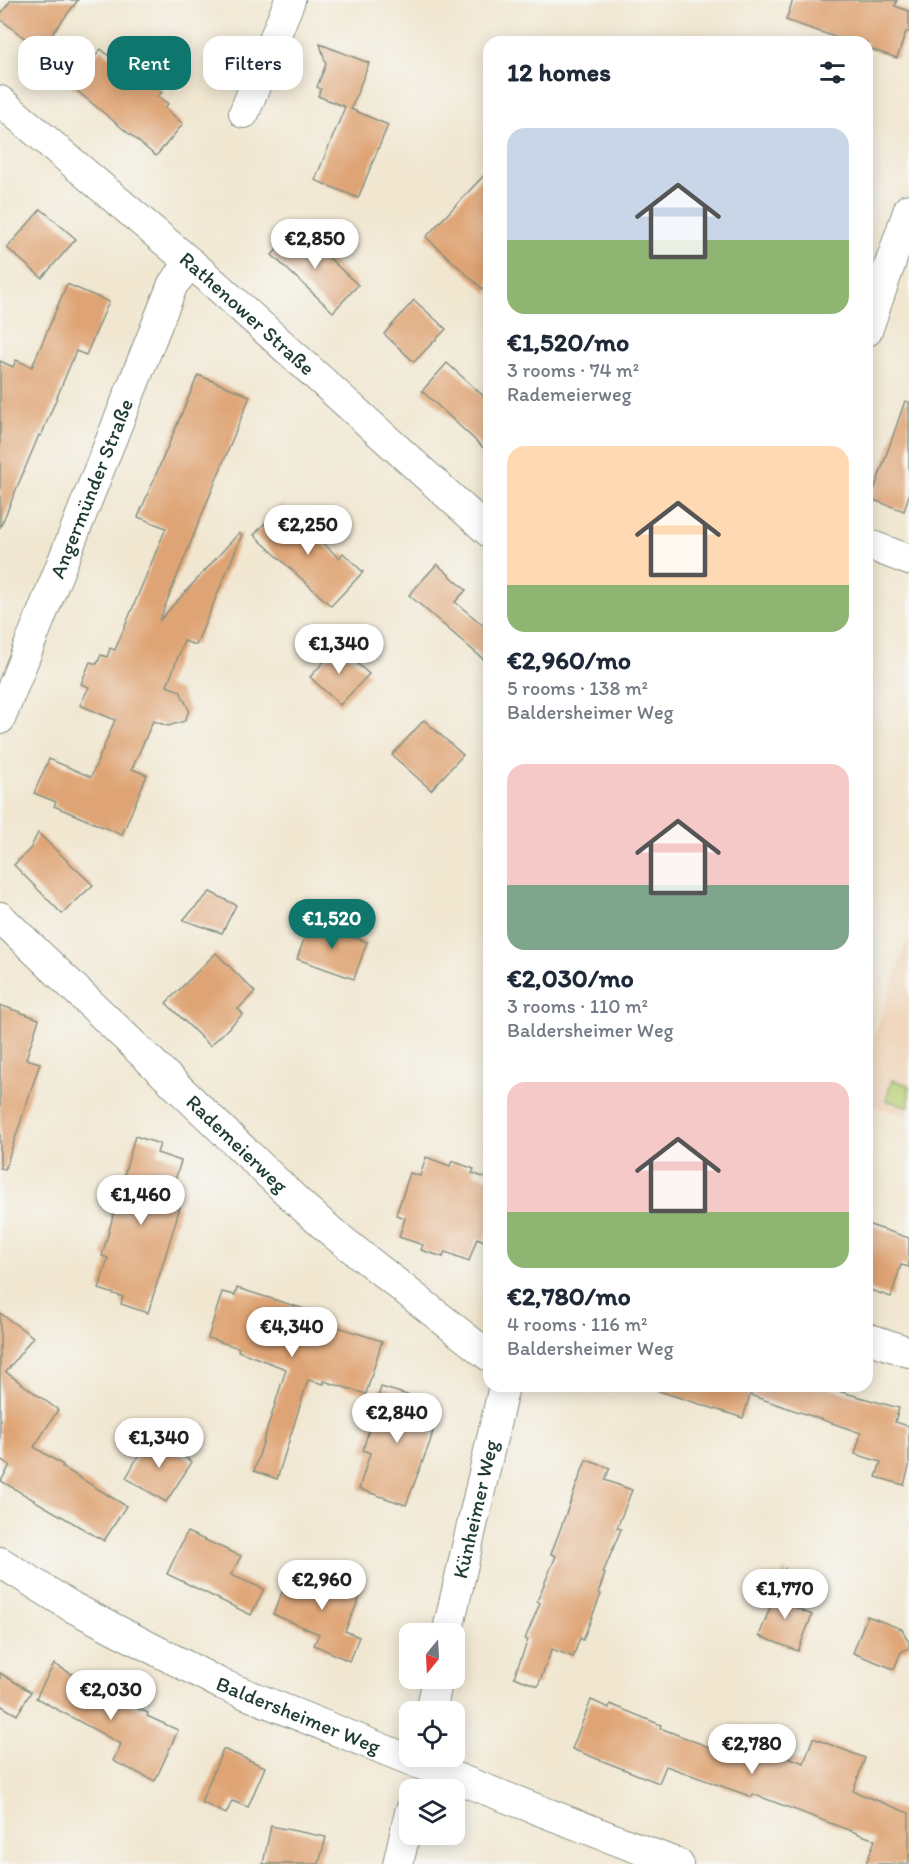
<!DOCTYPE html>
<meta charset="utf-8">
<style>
:root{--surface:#fff;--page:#f6f6f7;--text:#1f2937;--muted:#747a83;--accent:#0f766e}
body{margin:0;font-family:Itim,sans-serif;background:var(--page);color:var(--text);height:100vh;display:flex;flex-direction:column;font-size:22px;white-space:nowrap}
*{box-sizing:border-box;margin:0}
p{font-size:20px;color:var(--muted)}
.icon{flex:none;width:33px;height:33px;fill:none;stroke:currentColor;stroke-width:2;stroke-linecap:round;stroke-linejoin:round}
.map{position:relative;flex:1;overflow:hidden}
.sheet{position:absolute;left:483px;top:36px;width:390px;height:1356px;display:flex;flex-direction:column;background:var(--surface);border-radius:18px;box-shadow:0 3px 15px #0003}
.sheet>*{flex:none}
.guide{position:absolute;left:18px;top:36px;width:375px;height:54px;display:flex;gap:12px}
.needle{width:39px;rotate:198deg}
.buttons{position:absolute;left:399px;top:1623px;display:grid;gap:12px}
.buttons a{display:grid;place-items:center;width:66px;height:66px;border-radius:12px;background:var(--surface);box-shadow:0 3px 15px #0003;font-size:30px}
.price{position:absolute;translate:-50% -51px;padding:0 14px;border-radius:21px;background:#fff;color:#222;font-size:20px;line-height:39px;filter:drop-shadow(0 2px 3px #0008)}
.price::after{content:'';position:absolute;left:50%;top:36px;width:18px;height:14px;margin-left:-9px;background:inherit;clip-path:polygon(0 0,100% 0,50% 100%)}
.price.current{background:var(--accent);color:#fff}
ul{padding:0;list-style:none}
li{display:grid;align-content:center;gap:12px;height:318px;padding:0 24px}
li span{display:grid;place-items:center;height:186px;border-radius:18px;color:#555}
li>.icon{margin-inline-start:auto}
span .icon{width:108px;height:108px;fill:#fffc;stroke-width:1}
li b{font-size:26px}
h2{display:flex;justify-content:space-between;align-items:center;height:72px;padding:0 24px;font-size:26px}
.pill{padding:0 21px;border-radius:18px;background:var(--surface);box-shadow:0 3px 15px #0003;font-size:21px;line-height:54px}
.pill.current{background:var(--accent);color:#fff}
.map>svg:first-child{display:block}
</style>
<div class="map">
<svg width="909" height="1864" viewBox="0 0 909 1864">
<rect width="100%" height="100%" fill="#f6f6f2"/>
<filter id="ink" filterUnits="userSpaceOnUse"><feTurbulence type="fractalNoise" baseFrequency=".0167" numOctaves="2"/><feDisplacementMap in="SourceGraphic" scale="12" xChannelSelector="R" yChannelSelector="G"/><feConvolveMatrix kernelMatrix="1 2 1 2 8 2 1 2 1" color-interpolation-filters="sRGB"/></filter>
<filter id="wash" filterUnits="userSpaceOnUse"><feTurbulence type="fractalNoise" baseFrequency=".008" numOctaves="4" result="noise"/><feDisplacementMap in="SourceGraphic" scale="24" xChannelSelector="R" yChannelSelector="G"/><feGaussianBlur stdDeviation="1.35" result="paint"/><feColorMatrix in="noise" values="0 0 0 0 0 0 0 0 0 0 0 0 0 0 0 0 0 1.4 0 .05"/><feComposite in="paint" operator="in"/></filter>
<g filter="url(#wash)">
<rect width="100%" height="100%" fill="#f1e7d1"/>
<path fill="#efd6bb" d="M 909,935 L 909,1117 L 867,1104 L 867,1058 Z"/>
<path fill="#b8d074" stroke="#6c8654" stroke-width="1.5" d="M 892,1080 L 909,1085 L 909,1107 L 886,1100 Z"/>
<g id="blocks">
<g fill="#dfa475">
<path d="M 11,0 L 78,0 L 40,50 L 0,19 L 0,15 Z"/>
<path d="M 793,0 L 897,0 L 895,6 L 909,11 L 909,32 L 906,32 L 897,58 L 867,48 L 867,42 L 834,41 L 835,37 L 786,20 Z"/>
<path d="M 320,44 L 369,63 L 351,109 L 388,125 L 358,198 L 315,180 L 345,107 L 318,96 L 321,89 L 317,87 L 326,64 Z"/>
<path d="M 101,49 L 110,57 L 114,51 L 162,92 L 158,96 L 168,104 L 165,108 L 183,124 L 156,156 L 70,85 Z"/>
<path d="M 489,170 L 489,295 L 426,237 Z"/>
<path d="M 41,209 L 76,239 L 42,278 L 7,248 Z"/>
<path d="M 297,228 L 358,285 L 333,312 L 272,255 Z"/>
<path d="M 67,284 L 109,302 L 86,355 L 76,351 L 41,436 L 39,435 L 0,528 L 0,361 L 13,367 L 16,360 L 32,367 Z"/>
<path d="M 414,300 L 446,329 L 414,362 L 384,334 Z"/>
<path d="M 447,363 L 489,401 L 489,453 L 422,391 Z"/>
<path d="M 198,375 L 250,396 L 159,621 L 239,533 L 242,535 L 196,645 L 184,641 L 167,686 L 180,691 L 189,710 L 185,721 L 168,726 L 153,721 L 132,769 L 147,775 L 122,835 L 54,806 L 56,802 L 34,793 L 49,759 L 91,777 L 115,720 L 80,705 L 89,687 L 81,684 L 90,662 L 97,664 L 101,655 L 107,657 L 110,648 L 115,650 L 166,528 L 138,517 Z"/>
<path d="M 905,401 L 909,402 L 909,495 L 904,511 L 871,499 Z"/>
<path d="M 282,505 L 339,558 L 343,553 L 363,572 L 331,606 L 254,535 Z"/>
<path d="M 437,564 L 466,590 L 455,602 L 489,630 L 489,664 L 409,595 Z"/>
<path d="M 338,646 L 369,674 L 340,705 L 310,677 Z"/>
<path d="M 424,720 L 463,755 L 431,790 L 392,755 Z"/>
<path d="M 38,833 L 93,885 L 62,914 L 14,865 L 30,849 Z"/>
<path d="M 210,892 L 236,905 L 222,933 L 183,920 Z"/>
<path d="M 310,922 L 367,942 L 354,979 L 297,959 Z"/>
<path d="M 216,953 L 255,992 L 238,1009 L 243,1014 L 210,1046 L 166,1003 Z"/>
<path d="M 0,1005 L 39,1019 L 26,1059 L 40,1063 L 5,1169 L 0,1168 Z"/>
<path d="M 135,1136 L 160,1144 L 157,1153 L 181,1161 L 168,1204 L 180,1207 L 148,1313 L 121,1304 L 123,1297 L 99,1289 L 108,1258 L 102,1256 Z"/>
<path d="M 426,1157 L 450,1166 L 452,1161 L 474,1169 L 472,1173 L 489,1179 L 489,1228 L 484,1241 L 477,1238 L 469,1261 L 445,1252 L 443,1257 L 421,1250 L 423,1245 L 399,1237 L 405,1218 L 396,1215 L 410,1173 L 420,1176 Z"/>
<path d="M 867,1224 L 909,1238 L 909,1267 L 901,1265 L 891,1297 L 867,1289 Z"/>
<path d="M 237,1288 L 327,1316 L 325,1323 L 382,1341 L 366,1394 L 324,1381 L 324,1384 L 308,1380 L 277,1479 L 254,1471 L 286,1369 L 238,1351 L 239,1348 L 208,1338 L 222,1292 L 235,1295 Z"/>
<path d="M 0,1313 L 33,1337 L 6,1372 L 58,1410 L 34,1447 L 63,1465 L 62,1467 L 126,1506 L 104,1541 L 1,1481 L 10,1465 L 0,1459 Z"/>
<path d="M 660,1386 L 820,1386 L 899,1408 L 895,1422 L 909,1426 L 909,1467 L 904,1485 L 876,1477 L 881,1462 L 855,1454 L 861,1433 L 750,1395 L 743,1418 L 659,1391 Z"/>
<path d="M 381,1387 L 440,1405 L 430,1442 L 406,1505 L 359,1489 L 370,1453 L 363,1450 Z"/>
<path d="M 150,1435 L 192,1462 L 166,1502 L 126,1478 Z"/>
<path d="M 586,1460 L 610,1468 L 605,1480 L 632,1490 L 617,1528 L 621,1529 L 603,1573 L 605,1574 L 598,1593 L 601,1594 L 583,1640 L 580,1638 L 573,1657 L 552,1649 L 538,1686 L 514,1677 L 528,1640 L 525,1639 L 540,1603 L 537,1601 L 556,1556 L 551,1554 Z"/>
<path d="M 187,1532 L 241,1556 L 231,1575 L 264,1589 L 251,1615 L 167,1574 Z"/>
<path d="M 785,1569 L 791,1606 L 812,1615 L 798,1651 L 759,1636 Z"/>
<path d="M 291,1571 L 336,1590 L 337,1587 L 339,1588 L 345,1576 L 365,1585 L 345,1631 L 359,1637 L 349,1661 L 314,1645 L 319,1634 L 273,1614 Z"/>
<path d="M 867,1616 L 902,1629 L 909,1643 L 909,1648 L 901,1652 L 894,1669 L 853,1653 Z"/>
<path d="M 54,1664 L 103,1691 L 102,1693 L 148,1713 L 147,1716 L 178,1730 L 155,1781 L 113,1761 L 121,1744 L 36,1698 Z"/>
<path d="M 0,1673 L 31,1692 L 17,1715 L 0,1705 Z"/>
<path d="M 591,1700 L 609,1708 L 610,1704 L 661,1725 L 660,1728 L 719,1751 L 724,1738 L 743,1745 L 744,1741 L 804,1763 L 813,1738 L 865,1758 L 853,1791 L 909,1813 L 909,1864 L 866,1864 L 875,1840 L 753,1794 L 752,1797 L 666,1766 L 659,1783 L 572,1749 Z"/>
<path d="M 223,1749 L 265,1767 L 248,1807 L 232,1801 L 226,1814 L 201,1802 Z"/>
<path d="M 271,1826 L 326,1837 L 319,1864 L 263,1864 Z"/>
</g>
</g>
</g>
<g filter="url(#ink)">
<use href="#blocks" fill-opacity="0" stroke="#889282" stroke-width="1.5"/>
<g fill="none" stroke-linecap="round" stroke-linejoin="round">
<g stroke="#889282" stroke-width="32">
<g id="minor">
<path id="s1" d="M 0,101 L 206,276 L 489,532"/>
<path d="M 244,113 L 290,0"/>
<path d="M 867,331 L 909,209"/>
<path d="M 867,544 L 909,560"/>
<path id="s2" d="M 0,719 L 173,284 L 191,263"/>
<path id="s3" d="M 0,917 L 302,1206 L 334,1234 L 489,1356"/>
<path d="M 867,1338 L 909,1352"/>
<path id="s4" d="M 0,1562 L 72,1607 L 221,1684 L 420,1764 L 678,1864"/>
<path id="s5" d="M 447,1634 L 504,1386"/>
<path d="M 431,1712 L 438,1678"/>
<path d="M 398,1864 L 410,1812"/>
</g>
</g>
<use href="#minor" stroke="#fff" stroke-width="30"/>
</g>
</g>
<g text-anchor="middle" stroke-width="4.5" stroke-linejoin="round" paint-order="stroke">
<g font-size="21" fill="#1f3d34" stroke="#f6f6f2">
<text dy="7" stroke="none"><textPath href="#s1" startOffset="326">Rathenower Straße</textPath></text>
<text dy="7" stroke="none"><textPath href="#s2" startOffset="248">Angermünder Straße</textPath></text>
<text dy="7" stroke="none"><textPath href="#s3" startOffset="328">Rademeierweg</textPath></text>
<text dy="7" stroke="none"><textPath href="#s5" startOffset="128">Künheimer Weg</textPath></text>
<text dy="7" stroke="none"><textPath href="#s4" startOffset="336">Baldersheimer Weg</textPath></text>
</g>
</g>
</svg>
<div class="buttons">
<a><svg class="needle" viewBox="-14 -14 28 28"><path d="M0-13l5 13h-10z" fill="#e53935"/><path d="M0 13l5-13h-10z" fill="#747a83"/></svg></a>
<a><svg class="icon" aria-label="locate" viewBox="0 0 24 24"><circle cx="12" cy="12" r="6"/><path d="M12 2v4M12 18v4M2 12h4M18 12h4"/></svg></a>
<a><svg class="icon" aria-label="layers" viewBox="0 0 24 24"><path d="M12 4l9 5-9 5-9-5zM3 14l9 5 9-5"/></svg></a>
</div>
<b class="price" style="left:315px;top:270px">€2,850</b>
<b class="price" style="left:308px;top:556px">€2,250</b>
<b class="price" style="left:339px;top:675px">€1,340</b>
<b class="price current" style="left:332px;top:950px">€1,520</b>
<b class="price" style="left:141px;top:1226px">€1,460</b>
<b class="price" style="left:292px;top:1358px">€4,340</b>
<b class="price" style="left:397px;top:1444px">€2,840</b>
<b class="price" style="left:159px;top:1469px">€1,340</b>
<b class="price" style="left:322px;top:1611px">€2,960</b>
<b class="price" style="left:785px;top:1620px">€1,770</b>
<b class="price" style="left:111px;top:1721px">€2,030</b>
<b class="price" style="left:752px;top:1775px">€2,780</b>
<div class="guide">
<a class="pill">Buy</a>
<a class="pill current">Rent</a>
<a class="pill">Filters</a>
</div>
<section class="sheet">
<h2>12 homes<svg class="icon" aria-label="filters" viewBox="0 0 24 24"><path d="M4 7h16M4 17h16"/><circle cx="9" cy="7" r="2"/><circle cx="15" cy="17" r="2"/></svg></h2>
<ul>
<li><span style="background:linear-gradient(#c9d6e8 60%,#8fb573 0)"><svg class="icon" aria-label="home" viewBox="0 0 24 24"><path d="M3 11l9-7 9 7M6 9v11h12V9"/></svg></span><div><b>€1,520/mo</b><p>3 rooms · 74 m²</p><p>Rademeierweg</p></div></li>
<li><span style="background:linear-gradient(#ffd9b3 75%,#8fb573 0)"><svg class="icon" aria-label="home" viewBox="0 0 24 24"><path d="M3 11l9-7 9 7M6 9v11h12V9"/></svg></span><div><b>€2,960/mo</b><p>5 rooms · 138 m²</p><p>Baldersheimer Weg</p></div></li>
<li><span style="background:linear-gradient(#f6c9c9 65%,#7fa58c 0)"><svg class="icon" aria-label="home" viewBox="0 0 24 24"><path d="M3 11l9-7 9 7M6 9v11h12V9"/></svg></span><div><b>€2,030/mo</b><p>3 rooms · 110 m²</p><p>Baldersheimer Weg</p></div></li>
<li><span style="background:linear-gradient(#f6c9c9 70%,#8fb573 0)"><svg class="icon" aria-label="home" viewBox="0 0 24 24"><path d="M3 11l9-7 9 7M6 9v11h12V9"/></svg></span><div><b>€2,780/mo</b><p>4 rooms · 116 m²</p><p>Baldersheimer Weg</p></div></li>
</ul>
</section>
</div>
